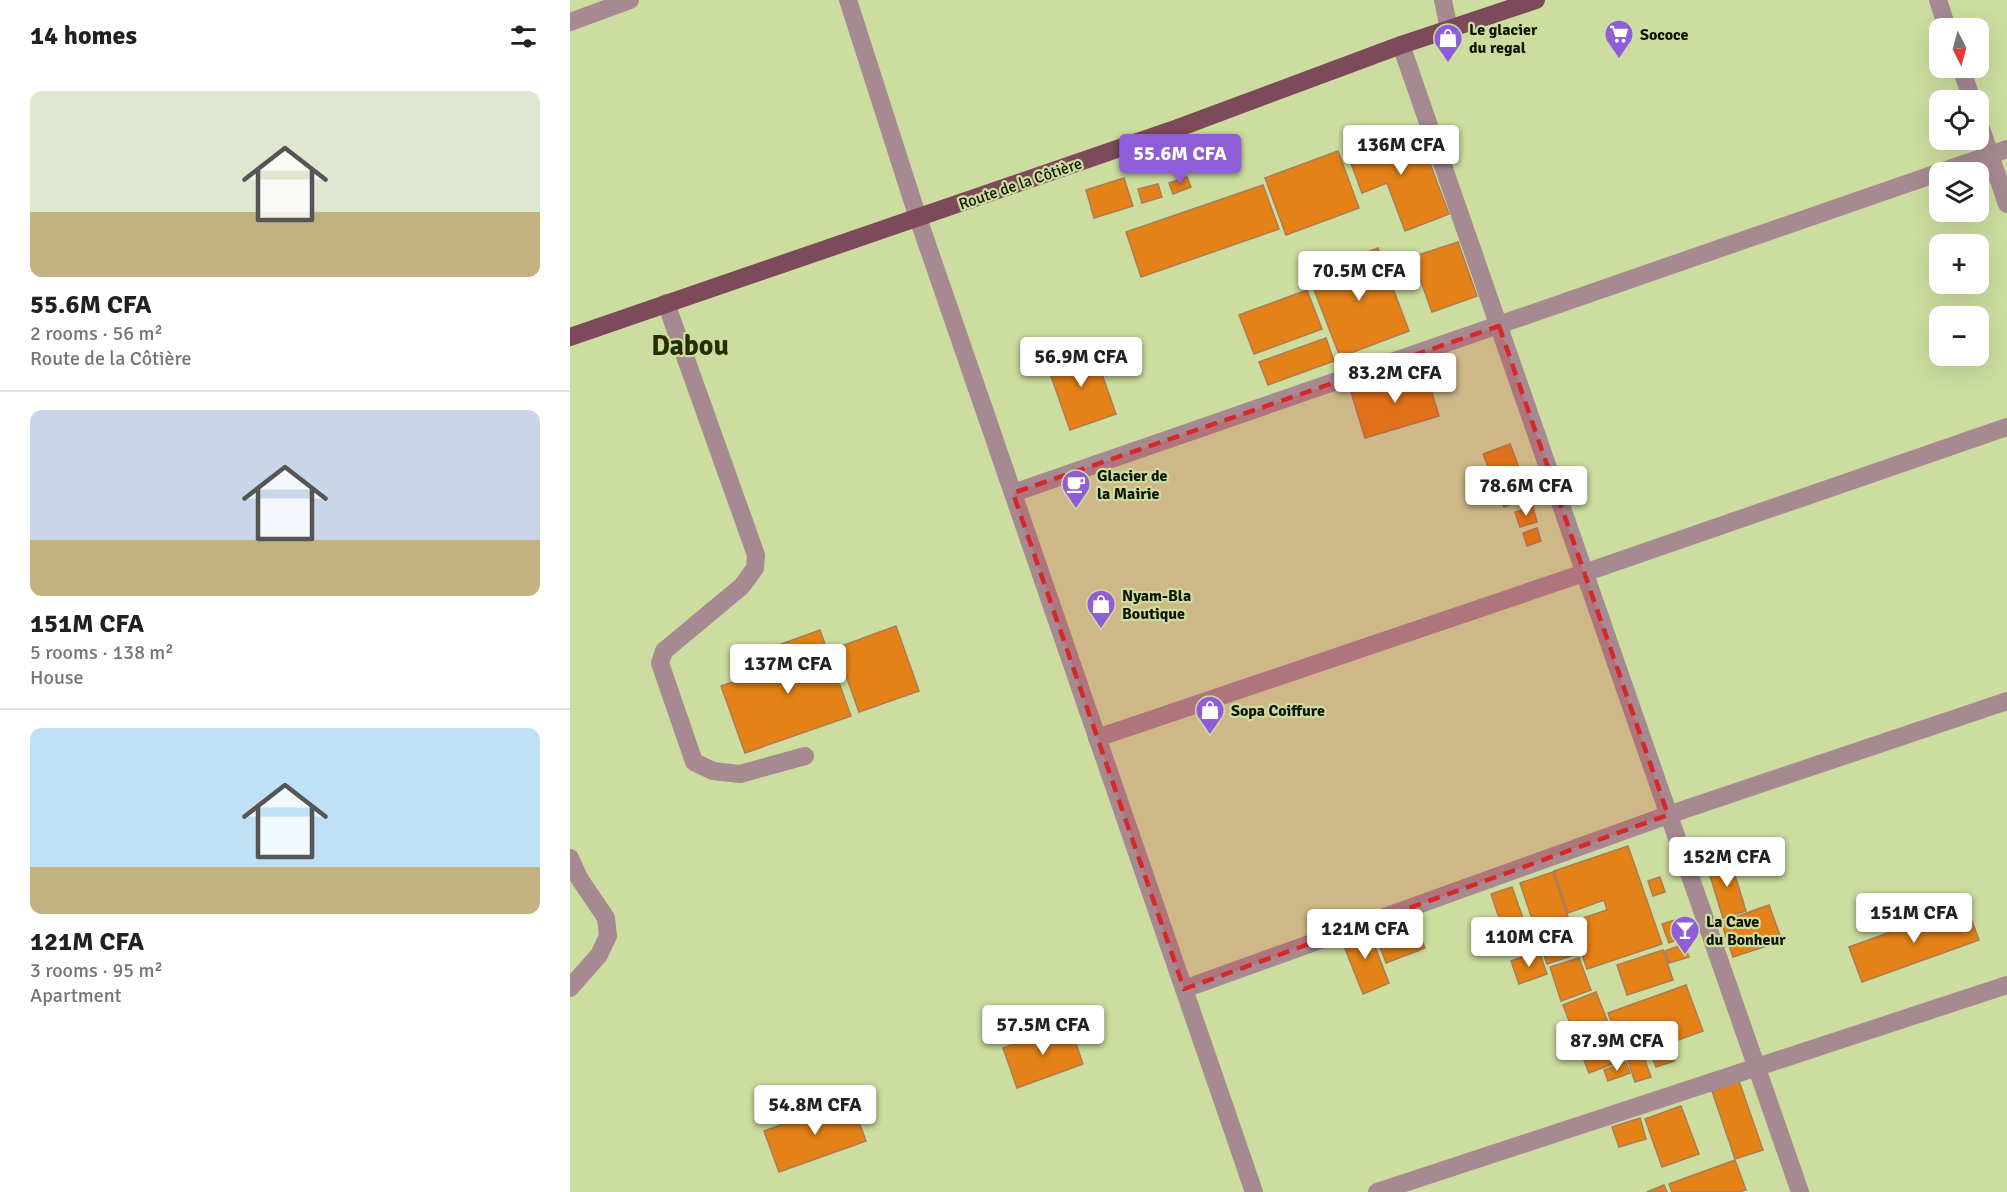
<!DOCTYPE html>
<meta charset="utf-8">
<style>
:root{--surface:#fff;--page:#f6f6f6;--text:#202124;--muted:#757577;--line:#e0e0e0;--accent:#8f5ed7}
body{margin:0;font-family:Signika,sans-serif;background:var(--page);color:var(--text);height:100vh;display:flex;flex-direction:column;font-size:22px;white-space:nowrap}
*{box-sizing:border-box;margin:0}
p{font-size:20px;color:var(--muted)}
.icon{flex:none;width:33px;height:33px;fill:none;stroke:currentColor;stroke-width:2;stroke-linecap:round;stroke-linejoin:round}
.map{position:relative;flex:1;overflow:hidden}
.side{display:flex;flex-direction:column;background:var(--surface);width:570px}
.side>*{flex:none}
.needle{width:39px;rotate:174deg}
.buttons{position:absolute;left:1359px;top:18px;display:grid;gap:12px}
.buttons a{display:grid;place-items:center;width:60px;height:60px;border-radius:12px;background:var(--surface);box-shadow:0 6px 24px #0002;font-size:30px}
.price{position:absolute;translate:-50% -51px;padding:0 14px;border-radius:6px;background:#fff;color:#222;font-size:20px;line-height:39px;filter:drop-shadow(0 2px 3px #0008)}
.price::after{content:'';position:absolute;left:50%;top:36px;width:18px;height:14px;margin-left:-9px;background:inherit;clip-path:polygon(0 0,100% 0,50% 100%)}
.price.selected{background:var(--accent);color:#fff}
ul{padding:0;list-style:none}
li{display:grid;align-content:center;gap:12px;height:318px;padding:0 30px}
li+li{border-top:2px solid var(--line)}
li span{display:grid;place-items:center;height:186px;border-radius:12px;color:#555}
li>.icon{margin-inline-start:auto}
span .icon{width:108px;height:108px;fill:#fffc;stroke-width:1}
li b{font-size:26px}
h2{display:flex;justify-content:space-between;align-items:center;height:72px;padding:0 30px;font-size:26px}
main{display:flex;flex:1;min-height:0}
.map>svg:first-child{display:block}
</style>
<main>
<section class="side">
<h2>14 homes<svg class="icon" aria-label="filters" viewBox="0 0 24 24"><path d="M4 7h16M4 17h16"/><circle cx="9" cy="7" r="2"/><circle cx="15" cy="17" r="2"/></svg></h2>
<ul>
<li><span style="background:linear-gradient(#dfe7d0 65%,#c2b280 0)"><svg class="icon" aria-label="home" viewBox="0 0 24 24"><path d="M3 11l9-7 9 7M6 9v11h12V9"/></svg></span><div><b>55.6M CFA</b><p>2 rooms · 56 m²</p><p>Route de la Côtière</p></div></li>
<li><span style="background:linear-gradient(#c9d6e8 70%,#c2b280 0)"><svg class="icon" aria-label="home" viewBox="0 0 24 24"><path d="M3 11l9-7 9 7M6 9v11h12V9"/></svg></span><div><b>151M CFA</b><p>5 rooms · 138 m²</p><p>House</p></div></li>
<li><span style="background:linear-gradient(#bfe0f5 75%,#c2b280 0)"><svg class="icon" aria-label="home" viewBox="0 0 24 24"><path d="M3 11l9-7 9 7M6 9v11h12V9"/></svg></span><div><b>121M CFA</b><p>3 rooms · 95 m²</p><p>Apartment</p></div></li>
</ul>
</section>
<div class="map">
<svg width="1437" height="1192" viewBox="0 0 1437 1192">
<rect width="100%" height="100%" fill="#cddd9f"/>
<g fill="#e48217" stroke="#ad7b53" stroke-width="1.5">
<path d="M 846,126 L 879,214 L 835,231 L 817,183 L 792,193 L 777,152 Z"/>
<path d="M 768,151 L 789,208 L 716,235 L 695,178 Z"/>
<path d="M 617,177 L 621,187 L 603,194 L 599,183 Z"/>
<path d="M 554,178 L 563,206 L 524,218 L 516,190 Z"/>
<path d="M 588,184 L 592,197 L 572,203 L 568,189 Z"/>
<path d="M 693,185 L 709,229 L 571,277 L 556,232 Z"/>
<path d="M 888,242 L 907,296 L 862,312 L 842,257 Z"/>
<path d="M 808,248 L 839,331 L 770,357 L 738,274 Z"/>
<path d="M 737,290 L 752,329 L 684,354 L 669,315 Z"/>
<path d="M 756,338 L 764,361 L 698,385 L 689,362 Z"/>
<path d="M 522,346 L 546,414 L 500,430 L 476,362 Z"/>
<path d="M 855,369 L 869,416 L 795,438 L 781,392 Z"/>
<path d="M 940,444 L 960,497 L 934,507 L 913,454 Z"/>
<path d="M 963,507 L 967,522 L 950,527 L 945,512 Z"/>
<path d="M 967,528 L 971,541 L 957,546 L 953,533 Z"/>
<path d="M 326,626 L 349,691 L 289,712 L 266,648 Z"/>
<path d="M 250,630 L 281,716 L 175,753 L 151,686 L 209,666 L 203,647 Z"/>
<path d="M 1058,846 L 1092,944 L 1017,969 L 1001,922 L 1037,910 L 1034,900 L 998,913 L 984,871 Z"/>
<path d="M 1160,859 L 1176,911 L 1153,918 L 1137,866 Z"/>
<path d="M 983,872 L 1010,953 L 977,964 L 950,883 Z"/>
<path d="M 1090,877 L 1095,892 L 1083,896 L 1078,881 Z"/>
<path d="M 942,887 L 959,935 L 937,942 L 921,894 Z"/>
<path d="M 1199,905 L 1212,941 L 1163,957 L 1151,922 Z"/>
<path d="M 1396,905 L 1409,940 L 1292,982 L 1279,947 Z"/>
<path d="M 843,917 L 855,948 L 816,963 L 804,931 Z"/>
<path d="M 1105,920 L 1111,938 L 1099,943 L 1092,924 Z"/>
<path d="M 797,926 L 819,983 L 793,994 L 770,936 Z"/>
<path d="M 1114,944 L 1119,957 L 1099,963 L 1095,951 Z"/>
<path d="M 1093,950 L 1103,980 L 1057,995 L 1047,965 Z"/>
<path d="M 969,951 L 977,974 L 949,984 L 941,961 Z"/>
<path d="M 1009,958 L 1021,990 L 991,1001 L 980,967 Z"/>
<path d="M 1116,985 L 1133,1031 L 1055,1059 L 1038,1013 Z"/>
<path d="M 1026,992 L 1053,1060 L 1019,1073 L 993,1005 Z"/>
<path d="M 499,1024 L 513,1064 L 447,1088 L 433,1048 Z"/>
<path d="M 1099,1046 L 1104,1061 L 1086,1067 L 1081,1053 Z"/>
<path d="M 1073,1055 L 1081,1077 L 1065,1082 L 1058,1061 Z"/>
<path d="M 1056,1062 L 1060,1073 L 1038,1081 L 1034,1070 Z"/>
<path d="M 1169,1081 L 1193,1150 L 1165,1159 L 1142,1091 Z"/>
<path d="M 281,1100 L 296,1141 L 209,1172 L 194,1131 Z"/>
<path d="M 1111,1106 L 1129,1154 L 1092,1167 L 1075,1119 Z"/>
<path d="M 1070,1118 L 1076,1139 L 1049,1147 L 1042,1127 Z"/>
<path d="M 1165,1160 L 1176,1190 L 1169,1192 L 1102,1192 L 1099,1184 Z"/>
<path d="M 1094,1185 L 1097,1192 L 1077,1192 Z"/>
</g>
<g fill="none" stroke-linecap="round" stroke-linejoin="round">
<g stroke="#a68991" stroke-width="18">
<path d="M 278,0 L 348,218 L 684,1192"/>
<path d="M 873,0 L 879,29"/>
<path d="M 1368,0 L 1377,28"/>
<path d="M 0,22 L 60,0"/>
<path d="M 831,45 L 1230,1192"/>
<path d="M 1391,68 L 1402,100"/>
<path d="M 1408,120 L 1437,204"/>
<path d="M 96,303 L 186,555 L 185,568 L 172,586 L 94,651 L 90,663 L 124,762 L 143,771 L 170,774 L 235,756"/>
<path d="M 443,493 L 1437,149"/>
<path d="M 527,738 L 1014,573 L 1437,427"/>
<path d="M 0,858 L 9,878 L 36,918 L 38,936 L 29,955 L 0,988"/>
<path d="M 614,989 L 1098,815 L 1437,701"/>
<path d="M 807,1192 L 1437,985"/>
</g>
<path stroke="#7c4a5a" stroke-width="18" d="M 0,337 L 608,128 L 831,45 L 966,0"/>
</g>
<path fill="#d62828" fill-opacity="0.2" stroke="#d62828" stroke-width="4.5" stroke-dasharray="12 8" stroke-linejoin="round" d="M 929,326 L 1098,815 L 614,989 L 443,493 Z"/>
<defs>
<g id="supermarket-pin" transform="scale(1.5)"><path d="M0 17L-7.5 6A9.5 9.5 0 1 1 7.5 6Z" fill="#8f5ed7" stroke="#cddd9f"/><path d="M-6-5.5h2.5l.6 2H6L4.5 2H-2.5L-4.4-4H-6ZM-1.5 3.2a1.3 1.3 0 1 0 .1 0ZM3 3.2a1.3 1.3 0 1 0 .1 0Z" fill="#fff"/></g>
<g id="shop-pin" transform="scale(1.5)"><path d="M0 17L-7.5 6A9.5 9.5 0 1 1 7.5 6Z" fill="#8f5ed7" stroke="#cddd9f"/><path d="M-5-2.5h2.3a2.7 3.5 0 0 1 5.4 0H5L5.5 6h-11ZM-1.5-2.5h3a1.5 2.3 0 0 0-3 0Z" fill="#fff"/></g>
<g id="cafe-pin" transform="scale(1.5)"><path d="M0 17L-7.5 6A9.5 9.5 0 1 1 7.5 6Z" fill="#8f5ed7" stroke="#cddd9f"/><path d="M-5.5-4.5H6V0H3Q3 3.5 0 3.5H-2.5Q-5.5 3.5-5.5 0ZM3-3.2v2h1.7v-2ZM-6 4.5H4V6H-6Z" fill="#fff"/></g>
<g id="bar-pin" transform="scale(1.5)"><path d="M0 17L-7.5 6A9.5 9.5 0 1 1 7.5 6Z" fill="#8f5ed7" stroke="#cddd9f"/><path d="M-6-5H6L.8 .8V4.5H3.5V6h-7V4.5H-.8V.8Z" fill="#fff"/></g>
</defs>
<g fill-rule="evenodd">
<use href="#supermarket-pin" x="1049" y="34"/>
<use href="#shop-pin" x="878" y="38"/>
<use href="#cafe-pin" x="506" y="484"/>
<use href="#shop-pin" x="531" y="604"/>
<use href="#shop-pin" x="640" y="710"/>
<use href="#bar-pin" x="1115" y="930"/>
</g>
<g text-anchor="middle" stroke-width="4.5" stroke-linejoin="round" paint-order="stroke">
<g font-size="16" font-weight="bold" fill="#101401" stroke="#cddd9f" text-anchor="start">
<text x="899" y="35">Le glacier<tspan x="899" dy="18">du regal</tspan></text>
<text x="1070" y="40">Sococe</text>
<text x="527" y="481">Glacier de<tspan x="527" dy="18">la Mairie</tspan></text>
<text x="552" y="601">Nyam-Bla<tspan x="552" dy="18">Boutique</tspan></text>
<text x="661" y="716">Sopa Coiffure</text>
<text x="1136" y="927">La Cave<tspan x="1136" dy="18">du Bonheur</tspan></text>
</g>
<g font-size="16" fill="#101401" stroke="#cddd9f">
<text transform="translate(450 183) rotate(-19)" y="6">Route de la Côtière</text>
</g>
<g font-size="28" font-weight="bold" fill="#262e00" stroke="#cddd9f">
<text x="120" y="355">Dabou</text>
</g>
</g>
</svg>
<div class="buttons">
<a><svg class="needle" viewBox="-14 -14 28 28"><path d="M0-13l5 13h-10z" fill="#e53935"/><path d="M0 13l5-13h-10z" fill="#757577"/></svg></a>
<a><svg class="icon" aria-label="locate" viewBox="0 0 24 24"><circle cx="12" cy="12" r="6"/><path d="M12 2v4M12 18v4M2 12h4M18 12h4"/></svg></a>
<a><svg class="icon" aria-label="layers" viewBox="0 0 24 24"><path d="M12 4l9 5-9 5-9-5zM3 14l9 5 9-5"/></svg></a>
<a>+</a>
<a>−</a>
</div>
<b class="price" style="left:831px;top:176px">136M CFA</b>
<b class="price selected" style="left:610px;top:185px">55.6M CFA</b>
<b class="price" style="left:789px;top:302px">70.5M CFA</b>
<b class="price" style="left:511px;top:388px">56.9M CFA</b>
<b class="price" style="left:825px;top:404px">83.2M CFA</b>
<b class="price" style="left:956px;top:517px">78.6M CFA</b>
<b class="price" style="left:218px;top:695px">137M CFA</b>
<b class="price" style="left:1157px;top:888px">152M CFA</b>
<b class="price" style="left:1344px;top:944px">151M CFA</b>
<b class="price" style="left:795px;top:960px">121M CFA</b>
<b class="price" style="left:959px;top:968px">110M CFA</b>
<b class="price" style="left:473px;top:1056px">57.5M CFA</b>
<b class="price" style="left:1047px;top:1072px">87.9M CFA</b>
<b class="price" style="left:245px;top:1136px">54.8M CFA</b>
</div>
</main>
